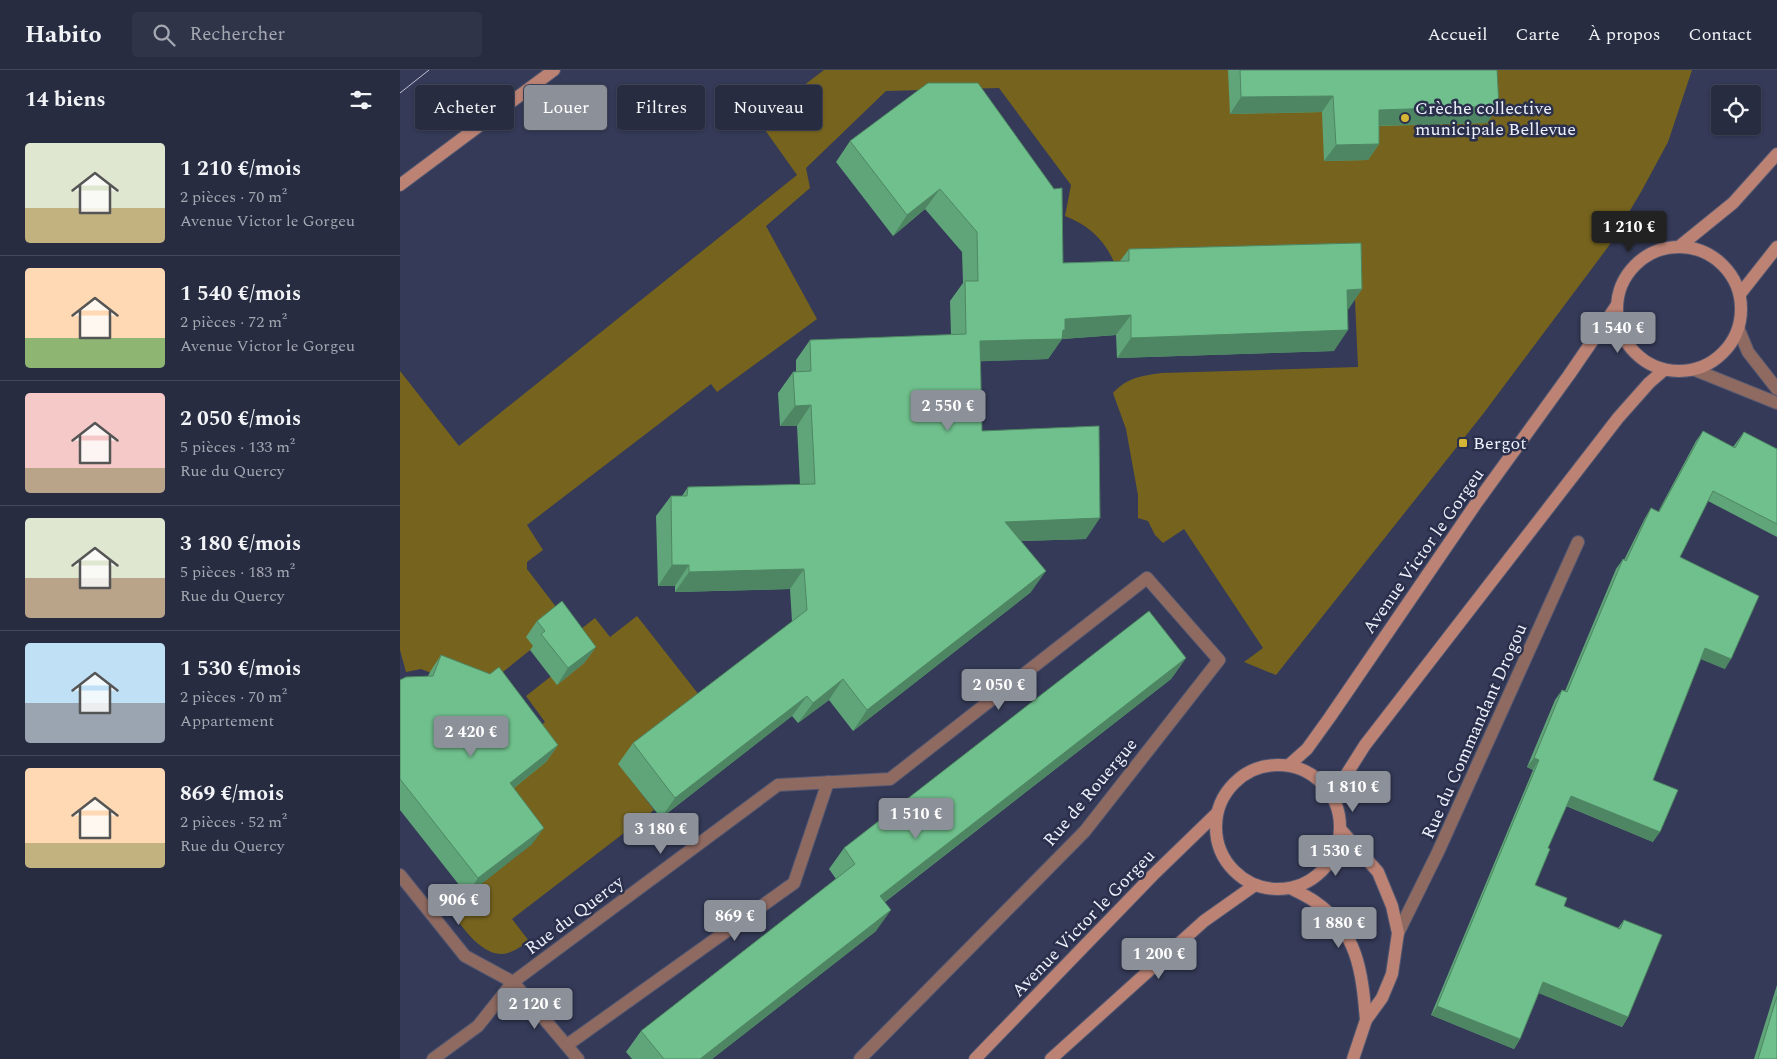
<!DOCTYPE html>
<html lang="fr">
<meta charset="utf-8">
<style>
:root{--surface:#272c41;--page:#2f3448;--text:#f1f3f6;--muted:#a4a7b1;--line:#43485a;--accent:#8c9099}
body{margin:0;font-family:Spectral,serif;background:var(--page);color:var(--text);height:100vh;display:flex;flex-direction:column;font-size:19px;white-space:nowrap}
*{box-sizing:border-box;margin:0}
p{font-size:16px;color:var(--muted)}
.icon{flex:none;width:28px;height:28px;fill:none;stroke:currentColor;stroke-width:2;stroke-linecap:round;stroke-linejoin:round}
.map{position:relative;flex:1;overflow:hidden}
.drawer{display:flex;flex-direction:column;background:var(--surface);width:400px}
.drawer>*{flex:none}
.hud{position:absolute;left:15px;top:15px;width:475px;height:45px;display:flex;gap:10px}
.tools{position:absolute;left:1311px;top:15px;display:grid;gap:10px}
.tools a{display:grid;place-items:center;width:50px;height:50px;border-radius:5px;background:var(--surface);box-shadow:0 1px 4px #0004,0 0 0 1px var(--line);font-size:25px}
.price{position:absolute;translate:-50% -42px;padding:0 11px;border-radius:5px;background:var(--accent);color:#fff;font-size:16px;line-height:32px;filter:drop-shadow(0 1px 2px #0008)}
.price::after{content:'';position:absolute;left:50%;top:30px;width:15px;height:11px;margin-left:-8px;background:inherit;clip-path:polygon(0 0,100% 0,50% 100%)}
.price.active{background:#222;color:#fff}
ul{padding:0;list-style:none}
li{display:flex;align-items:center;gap:15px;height:125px;padding:0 25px}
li+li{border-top:1px solid var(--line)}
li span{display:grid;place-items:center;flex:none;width:140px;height:100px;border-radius:5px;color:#555}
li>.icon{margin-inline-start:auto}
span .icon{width:60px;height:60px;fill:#fffc;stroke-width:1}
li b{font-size:21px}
h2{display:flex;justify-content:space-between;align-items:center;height:60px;padding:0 25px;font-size:21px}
.chip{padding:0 18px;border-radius:5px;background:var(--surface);box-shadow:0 1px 4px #0004,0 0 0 1px var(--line);font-size:18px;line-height:45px}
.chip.active{background:var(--accent);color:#fff}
header{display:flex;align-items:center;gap:30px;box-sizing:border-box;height:70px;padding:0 25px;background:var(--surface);border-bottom:1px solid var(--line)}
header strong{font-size:24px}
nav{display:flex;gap:28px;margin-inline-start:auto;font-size:18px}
.search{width:350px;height:45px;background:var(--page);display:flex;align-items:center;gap:12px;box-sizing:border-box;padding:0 18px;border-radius:5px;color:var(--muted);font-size:19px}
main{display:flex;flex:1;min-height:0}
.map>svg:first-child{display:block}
</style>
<header>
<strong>Habito</strong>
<div class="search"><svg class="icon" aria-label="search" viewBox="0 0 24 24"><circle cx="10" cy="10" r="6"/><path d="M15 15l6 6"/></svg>Rechercher</div>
<nav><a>Accueil</a><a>Carte</a><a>À propos</a><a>Contact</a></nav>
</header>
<main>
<section class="drawer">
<h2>14 biens<svg class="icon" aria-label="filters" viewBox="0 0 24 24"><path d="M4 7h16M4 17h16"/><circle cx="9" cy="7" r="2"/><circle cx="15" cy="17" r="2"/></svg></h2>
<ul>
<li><span style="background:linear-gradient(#dfe7d0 65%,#c2b280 0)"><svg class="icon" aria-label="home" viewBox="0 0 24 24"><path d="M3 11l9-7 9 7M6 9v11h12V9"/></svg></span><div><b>1 210 €/mois</b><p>2 pièces · 70 m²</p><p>Avenue Victor le Gorgeu</p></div></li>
<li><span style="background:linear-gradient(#ffd9b3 70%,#8fb573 0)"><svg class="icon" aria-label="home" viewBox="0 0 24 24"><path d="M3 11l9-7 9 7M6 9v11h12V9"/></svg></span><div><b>1 540 €/mois</b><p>2 pièces · 72 m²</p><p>Avenue Victor le Gorgeu</p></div></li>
<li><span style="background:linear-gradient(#f6c9c9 75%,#b9a48a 0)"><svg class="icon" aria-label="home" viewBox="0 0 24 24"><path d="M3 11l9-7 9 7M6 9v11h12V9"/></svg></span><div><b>2 050 €/mois</b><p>5 pièces · 133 m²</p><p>Rue du Quercy</p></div></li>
<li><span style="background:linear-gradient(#dfe7d0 60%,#b9a48a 0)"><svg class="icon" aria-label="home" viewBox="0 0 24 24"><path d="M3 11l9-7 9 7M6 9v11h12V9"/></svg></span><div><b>3 180 €/mois</b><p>5 pièces · 183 m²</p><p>Rue du Quercy</p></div></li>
<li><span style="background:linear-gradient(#bfe0f5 60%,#9aa5b1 0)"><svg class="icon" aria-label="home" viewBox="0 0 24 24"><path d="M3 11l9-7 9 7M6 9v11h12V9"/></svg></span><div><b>1 530 €/mois</b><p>2 pièces · 70 m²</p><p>Appartement</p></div></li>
<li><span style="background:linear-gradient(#ffd9b3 75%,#c2b280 0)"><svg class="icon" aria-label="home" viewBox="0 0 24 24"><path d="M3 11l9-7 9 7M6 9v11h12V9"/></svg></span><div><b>869 €/mois</b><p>2 pièces · 52 m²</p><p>Rue du Quercy</p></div></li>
</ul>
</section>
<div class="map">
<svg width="1377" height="989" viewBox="0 0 1377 989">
<rect width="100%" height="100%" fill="#343a57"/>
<path fill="#76641e" d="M 424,0 L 1292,0 L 1268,72 L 1241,122 L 1208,177 L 1083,344 L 876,605 L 844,592 L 863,578 L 784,459 L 763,473 L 755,465 L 748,451 L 738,448 L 738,425 L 726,359 L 713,323 C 728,307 741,306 762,303 L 958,297 L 953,186 L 714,192 C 704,169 688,155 665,146 L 671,115 L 599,18 L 486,21 L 406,98 L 410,118 L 366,156 L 417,249 L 317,322 L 311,314 L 127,455 L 143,480 L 127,492 L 127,499 L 176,563 L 195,548 L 210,567 L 237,546 L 303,630 L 219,694 L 254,740 L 112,849 L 129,871 C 123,875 115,881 108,883 C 83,890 62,856 49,839 L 132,774 L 94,763 L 127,666 L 145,652 L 126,626 L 154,604 L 134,577 L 79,621 L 21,599 L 6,602 L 0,580 L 0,301 L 59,376 L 397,105 L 358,50 Z"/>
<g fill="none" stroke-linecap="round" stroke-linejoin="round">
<g stroke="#525771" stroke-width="14">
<g id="street">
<path d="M 1339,260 L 1348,282 L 1377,319"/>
<path d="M 1295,300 L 1377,333"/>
<path d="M 0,805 L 65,886 L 113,912 L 178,989"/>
<path d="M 998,863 L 1038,782 L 1178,472"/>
<path d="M 167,975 L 394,813 L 428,712"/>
<path d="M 33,989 L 78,956 L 113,912 L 378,715 L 490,709 L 747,508 L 819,590 L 685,761 L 460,989"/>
</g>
</g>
<g stroke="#525771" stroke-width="14">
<g id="secondary">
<path d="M 0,115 L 154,0"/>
<path d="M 1280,176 L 1333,133 L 1377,84"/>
<circle cx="1279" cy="239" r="62"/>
<path d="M 1340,224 L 1377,177"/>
<circle cx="878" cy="757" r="62"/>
<path d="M 889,695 L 907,679 L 930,647 L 1075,435 L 1169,305 L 1217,235"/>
<path d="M 936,731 L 946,705 L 965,675 L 1218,348 L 1249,313 L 1264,300"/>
<path d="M 941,760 L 978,802 L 992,836 L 998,863 L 992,904 L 982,928 L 966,950 L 953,989"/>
<path d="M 890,818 C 898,822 907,826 914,831 C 958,861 962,902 966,950"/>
<path d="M 575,989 L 753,805 L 817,743"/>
<path d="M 651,989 L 804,851 L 855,815"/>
</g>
</g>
<use href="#street" stroke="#8f6a61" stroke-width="12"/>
<use href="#secondary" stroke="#bc8375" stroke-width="12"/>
<path stroke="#bec2d1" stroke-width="1" d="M 0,23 L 29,0"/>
</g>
<g fill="#60a579">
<path d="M 828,0 L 1097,0 L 1087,53 L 979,56 L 979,74 L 968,90 L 924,91 L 922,42 L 830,44 Z"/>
<path d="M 528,13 L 663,193 L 720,191 L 729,179 L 962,219 L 947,240 L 934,281 L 717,288 L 716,265 L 662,269 L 648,289 L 580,291 L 582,361 L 686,469 L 621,471 L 631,522 L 453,661 L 429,630 L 398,653 L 392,646 L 261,748 L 218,694 L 233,673 L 392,552 L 390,519 L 275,522 L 275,516 L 258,516 L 256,446 L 271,426 L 282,426 L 288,417 L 400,415 L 397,356 L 380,356 L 378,323 L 393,302 L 396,302 L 396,290 L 410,270 L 551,265 L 550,231 L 563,213 L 562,182 L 525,139 L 493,166 L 436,92 L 450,71 Z"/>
<path d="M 1303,361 L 1333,377 L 1344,362 L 1377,379 L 1377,467 L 1308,431 L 1280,487 L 1325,599 L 1301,589 L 1253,710 L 1253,772 L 1166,736 L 1148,778 L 1135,815 L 1164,836 L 1218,858 L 1224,850 L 1228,947 L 1222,957 L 1139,923 L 1120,969 L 1114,979 L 1031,945 L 1133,700 L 1127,697 L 1155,630 L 1162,620 L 1165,621 L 1216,499 L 1223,489 L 1224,490 L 1245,448 L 1251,438 L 1258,442 L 1296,371 Z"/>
<path d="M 137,551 L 196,577 L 184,593 L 157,615 L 130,580 L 133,576 L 126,567 Z"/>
<path d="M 41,585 L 158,675 L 146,692 L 114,718 L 132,774 L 67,825 L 0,740 L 0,610 L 28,606 L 30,602 Z"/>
<path d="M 786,588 L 771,609 L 485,832 L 476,861 L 312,989 L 232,989 L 226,982 L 241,961 L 436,809 L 429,799 L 444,778 Z"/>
<path d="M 1377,915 L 1377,989 L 1354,989 Z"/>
</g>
<g fill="#4e8663">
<path d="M 933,26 L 922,42 L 830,44 L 841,27 Z"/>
<path d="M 1099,36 L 1087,53 L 967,56 L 979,40 Z"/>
<path d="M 979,74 L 968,90 L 924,91 L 936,75 Z"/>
<path d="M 540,119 L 525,139 L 493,166 L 507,145 Z"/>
<path d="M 962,219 L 948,240 L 932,240 L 947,220 Z"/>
<path d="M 731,245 L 716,265 L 662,269 L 648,289 L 565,292 L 580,271 L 665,249 Z"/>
<path d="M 948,260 L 934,281 L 717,288 L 731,268 Z"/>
<path d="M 411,335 L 397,356 L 380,356 L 395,336 Z"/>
<path d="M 700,448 L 686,469 L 591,472 L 605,452 Z"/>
<path d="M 272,495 L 289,495 L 275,516 L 258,516 Z"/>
<path d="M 404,499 L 390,519 L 275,522 L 289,502 Z"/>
<path d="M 646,501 L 631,522 L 453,661 L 467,640 Z"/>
<path d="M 196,577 L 184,593 L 157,615 L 168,598 Z"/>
<path d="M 1305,578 L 1331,589 L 1325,599 L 1298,588 Z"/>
<path d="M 786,588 L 771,609 L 465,847 L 480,826 Z"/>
<path d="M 443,609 L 429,630 L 398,653 L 413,633 Z"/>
<path d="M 407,626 L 392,646 L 261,748 L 275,728 Z"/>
<path d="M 158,675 L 146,692 L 99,730 L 110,713 Z"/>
<path d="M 1134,688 L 1139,690 L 1133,700 L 1127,697 Z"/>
<path d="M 1171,726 L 1260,762 L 1253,772 L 1164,735 Z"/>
<path d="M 144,758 L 132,774 L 67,825 L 78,808 Z"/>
<path d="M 491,840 L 476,861 L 312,989 L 300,989 Z"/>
<path d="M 1143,912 L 1228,947 L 1222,957 L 1136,922 Z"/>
<path d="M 1037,936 L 1120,969 L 1114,979 L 1031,945 Z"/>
</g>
<g fill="#70c08d" stroke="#4e8663">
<path d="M 840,0 L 1097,0 L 1099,36 L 979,40 L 979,74 L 936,75 L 933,26 L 841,27 Z"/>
<path d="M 528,13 L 578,13 L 654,119 L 662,118 L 663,193 L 729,191 L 729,179 L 961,173 L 962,219 L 947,220 L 948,260 L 731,268 L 731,245 L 665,249 L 665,260 L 663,260 L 662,269 L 580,271 L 582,361 L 699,356 L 700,448 L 605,452 L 646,501 L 467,640 L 443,609 L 413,633 L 407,626 L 275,728 L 233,673 L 407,540 L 404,499 L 289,502 L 289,495 L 272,495 L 271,426 L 287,426 L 288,417 L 415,414 L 411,335 L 395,336 L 393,302 L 411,301 L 410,270 L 566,264 L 565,211 L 578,211 L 577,162 L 540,119 L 507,145 L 450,71 Z"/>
<path d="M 1303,361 L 1335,378 L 1344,362 L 1377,379 L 1377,454 L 1313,421 L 1280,487 L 1359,526 L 1331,589 L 1305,578 L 1253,710 L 1278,720 L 1260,762 L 1171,726 L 1148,778 L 1150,779 L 1135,815 L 1167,828 L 1164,836 L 1220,859 L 1224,850 L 1262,865 L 1228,947 L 1143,912 L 1120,969 L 1037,936 L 1139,690 L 1134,688 L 1162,620 L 1167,622 L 1223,489 L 1226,491 L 1251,438 L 1259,442 Z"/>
<path d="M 162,531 L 196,577 L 168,598 L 141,564 L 145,561 L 137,551 Z"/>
<path d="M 749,541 L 786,588 L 480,826 L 491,840 L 300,989 L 264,989 L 241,961 L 455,794 L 444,778 Z"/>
<path d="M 41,585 L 90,604 L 99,597 L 158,675 L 110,713 L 144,758 L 78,808 L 0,709 L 0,610 L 6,607 L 33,606 Z"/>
<path d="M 1377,926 L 1377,989 L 1358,989 Z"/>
</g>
<g fill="#d5b534" stroke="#2a304c" stroke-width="2">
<circle cx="1005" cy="48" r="5"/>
<rect x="1058" y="368" width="10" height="10" rx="2.5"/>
</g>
<g text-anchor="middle" stroke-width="5" stroke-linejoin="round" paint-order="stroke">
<g font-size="18" fill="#eef1fc" stroke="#2a304c" text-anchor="start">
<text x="1015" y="44">Crèche collective<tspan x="1015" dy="21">municipale Bellevue</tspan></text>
<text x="1073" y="379">Bergot</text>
</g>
<g font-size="18" fill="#eef1fc" stroke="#2a304c">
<text transform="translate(1023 481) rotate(-55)" y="6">Avenue Victor le Gorgeu</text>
<text transform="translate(1074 661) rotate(-66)" y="6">Rue du Commandant Drogou</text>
<text transform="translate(690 722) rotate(-50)" y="6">Rue de Rouergue</text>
<text transform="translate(174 845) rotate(-37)" y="6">Rue du Quercy</text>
<text transform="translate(683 853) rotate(-46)" y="6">Avenue Victor le Gorgeu</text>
</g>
</g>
</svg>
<div class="tools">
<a><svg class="icon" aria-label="locate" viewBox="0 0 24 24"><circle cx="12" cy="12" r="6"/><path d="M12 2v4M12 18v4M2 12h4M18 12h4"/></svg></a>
</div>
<b class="price active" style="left:1229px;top:183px">1 210 €</b>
<b class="price" style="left:1218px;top:284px">1 540 €</b>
<b class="price" style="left:548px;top:362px">2 550 €</b>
<b class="price" style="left:599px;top:641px">2 050 €</b>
<b class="price" style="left:71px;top:688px">2 420 €</b>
<b class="price" style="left:953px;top:743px">1 810 €</b>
<b class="price" style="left:516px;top:770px">1 510 €</b>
<b class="price" style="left:261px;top:785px">3 180 €</b>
<b class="price" style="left:936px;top:807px">1 530 €</b>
<b class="price" style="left:59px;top:856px">906 €</b>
<b class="price" style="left:335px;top:872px">869 €</b>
<b class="price" style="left:939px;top:879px">1 880 €</b>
<b class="price" style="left:759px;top:910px">1 200 €</b>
<b class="price" style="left:135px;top:960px">2 120 €</b>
<div class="hud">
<a class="chip">Acheter</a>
<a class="chip active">Louer</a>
<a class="chip">Filtres</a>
<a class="chip">Nouveau</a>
</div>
</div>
</main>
